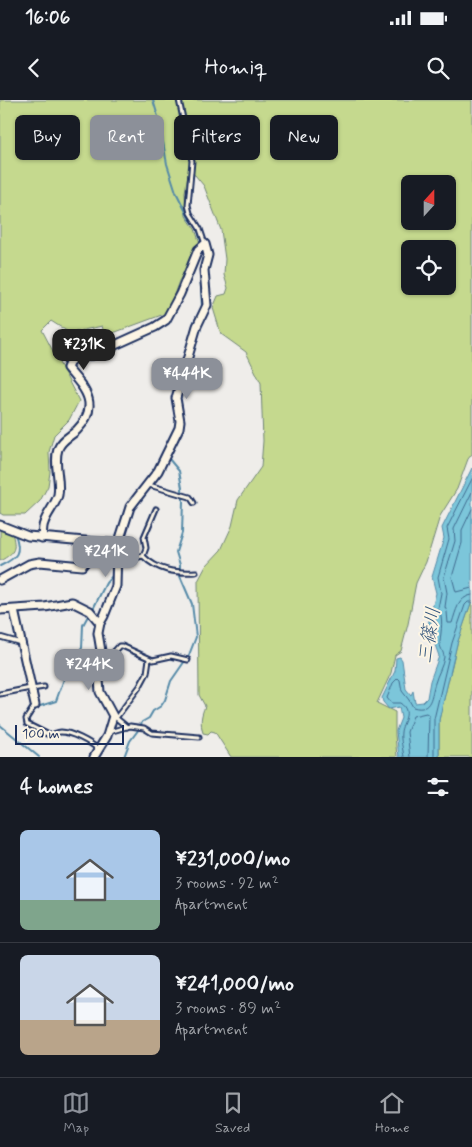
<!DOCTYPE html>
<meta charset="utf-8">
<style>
:root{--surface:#171b24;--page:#20242c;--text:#f1f3f6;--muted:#9ea1a6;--line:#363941;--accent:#8c9099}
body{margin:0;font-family:Mynerve,"Klee One",sans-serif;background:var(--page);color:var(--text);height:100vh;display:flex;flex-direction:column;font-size:19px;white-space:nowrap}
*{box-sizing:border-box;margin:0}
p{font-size:16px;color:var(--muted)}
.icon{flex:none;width:28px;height:28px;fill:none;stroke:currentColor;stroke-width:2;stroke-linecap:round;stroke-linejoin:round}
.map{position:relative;height:657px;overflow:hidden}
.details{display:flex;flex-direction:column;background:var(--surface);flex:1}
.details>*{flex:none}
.hud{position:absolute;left:15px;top:15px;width:442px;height:45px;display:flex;gap:10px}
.needle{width:32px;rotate:21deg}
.fabs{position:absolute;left:401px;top:75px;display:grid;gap:10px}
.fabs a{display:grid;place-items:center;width:55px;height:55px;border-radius:8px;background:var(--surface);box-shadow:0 1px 4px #0004;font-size:25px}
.scale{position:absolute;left:15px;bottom:12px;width:109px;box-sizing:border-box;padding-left:5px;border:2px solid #1b2f5e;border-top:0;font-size:14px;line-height:18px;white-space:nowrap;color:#1b2f5e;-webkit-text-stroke:4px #fcf5e5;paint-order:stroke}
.price{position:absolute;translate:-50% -42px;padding:0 11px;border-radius:10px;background:var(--accent);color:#fff;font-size:16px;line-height:32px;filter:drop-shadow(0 1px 2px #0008)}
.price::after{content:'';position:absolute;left:50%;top:30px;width:15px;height:11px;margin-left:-8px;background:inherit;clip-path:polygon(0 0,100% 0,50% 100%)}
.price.active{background:#222;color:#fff}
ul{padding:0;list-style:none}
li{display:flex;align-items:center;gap:15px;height:125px;padding:0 20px}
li+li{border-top:1px solid var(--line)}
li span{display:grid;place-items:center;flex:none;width:140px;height:100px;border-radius:8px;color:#555}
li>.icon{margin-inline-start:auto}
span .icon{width:60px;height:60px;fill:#fffc;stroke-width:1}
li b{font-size:21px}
h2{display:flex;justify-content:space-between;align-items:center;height:60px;padding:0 20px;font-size:21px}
.pill{padding:0 18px;border-radius:8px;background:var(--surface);box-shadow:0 1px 4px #0004;font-size:18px;line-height:45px}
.pill.active{background:var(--accent);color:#fff}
.status{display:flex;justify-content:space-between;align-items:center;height:35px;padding:0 25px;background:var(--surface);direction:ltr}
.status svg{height:14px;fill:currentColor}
header{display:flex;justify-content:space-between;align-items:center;height:65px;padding:0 20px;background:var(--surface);font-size:22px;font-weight:600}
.menu{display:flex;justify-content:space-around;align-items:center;height:70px;border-top:1px solid var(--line);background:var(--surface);font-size:14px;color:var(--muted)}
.menu a{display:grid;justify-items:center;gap:2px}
.menu .active{color:var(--accent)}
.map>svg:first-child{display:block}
</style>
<div class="status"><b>16:06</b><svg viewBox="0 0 49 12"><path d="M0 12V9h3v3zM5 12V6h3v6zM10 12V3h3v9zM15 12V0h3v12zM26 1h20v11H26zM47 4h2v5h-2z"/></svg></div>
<header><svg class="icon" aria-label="back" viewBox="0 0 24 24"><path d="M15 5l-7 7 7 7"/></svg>Homiq<svg class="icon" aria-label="search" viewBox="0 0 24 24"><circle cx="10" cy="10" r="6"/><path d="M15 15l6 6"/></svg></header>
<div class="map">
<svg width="472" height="657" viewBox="0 0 472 657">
<rect width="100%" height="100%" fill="#efedea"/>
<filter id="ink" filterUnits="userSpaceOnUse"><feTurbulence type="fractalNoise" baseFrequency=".02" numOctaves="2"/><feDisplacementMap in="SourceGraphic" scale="10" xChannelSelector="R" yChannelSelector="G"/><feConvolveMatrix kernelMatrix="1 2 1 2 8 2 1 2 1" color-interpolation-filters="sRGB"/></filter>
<g filter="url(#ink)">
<g fill="#c5d98e" stroke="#708476" fill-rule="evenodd">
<path d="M 0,0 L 472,0 L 472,354 L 468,359 L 457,389 L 440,416 L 426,462 L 416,483 L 408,524 L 401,551 L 395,555 L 391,573 L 377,603 L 395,612 L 395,635 L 397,657 L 231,657 L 215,632 L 211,631 L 208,634 L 203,633 C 200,622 201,616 205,606 L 199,595 L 198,481 L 206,466 L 221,450 L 232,426 L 238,400 L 261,367 L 263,341 L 261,283 L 246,252 L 221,234 L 213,208 L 218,196 L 226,194 L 228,188 L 224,175 L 225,159 L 221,130 L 204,86 L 195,75 L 188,74 L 185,92 L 186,116 L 195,129 L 200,144 L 179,181 L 167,213 L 105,236 L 102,226 L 70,233 L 51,221 L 42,230 L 79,301 L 69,320 L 54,335 L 49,352 L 50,372 L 48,386 L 40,401 L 25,415 L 3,415 L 0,413 ZM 410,84 L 448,84 L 448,121 L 410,121 ZM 410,149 L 448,149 L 448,186 L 410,186 Z"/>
<path d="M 0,426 L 12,432 C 16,449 16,452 0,461 Z"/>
<path d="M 472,500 L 472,657 L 439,657 L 439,620 L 457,544 Z"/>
</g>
<path fill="#7bc6da" stroke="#558aa8" d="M 472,368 L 472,500 L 457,544 L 439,620 L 439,657 L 399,657 L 396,631 L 401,618 L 399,607 L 389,609 L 383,602 L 382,598 L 395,571 L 396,558 L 400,557 L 402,560 L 406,589 L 411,595 L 413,591 L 415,603 L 423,602 L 427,598 L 430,581 L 439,556 L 434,542 L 436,537 L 436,515 L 434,512 L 430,525 L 428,525 L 436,493 L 432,477 L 444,438 L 442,428 Z"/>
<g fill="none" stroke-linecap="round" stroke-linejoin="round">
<g stroke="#416b90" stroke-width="1">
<path d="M 472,392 L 454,429 L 455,441 L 444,477 L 447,493 L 445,507 L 447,512 L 448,523 L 452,523 C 456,511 458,497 472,495"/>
<path d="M 472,409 L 462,430 L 462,443 L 452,477 L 456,492 L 472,488"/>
<path d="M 404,657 C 403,649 400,640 401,632 C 402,622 413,612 400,603 L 391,603 L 387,598 L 393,583 L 398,578 L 400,580 L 402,591 L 409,600 L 413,607 C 432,613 431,595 435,583 C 437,575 443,566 444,557 C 444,552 439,547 440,542 C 441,530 444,518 438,508 L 441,493 L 438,477 L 449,439 L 447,428 L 472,379"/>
<path d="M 410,657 L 407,632 L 413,616 L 426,613 L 429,615 L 428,657"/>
<path d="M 434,657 L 434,619 L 452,543 L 465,505 L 468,502 L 472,502"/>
</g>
<g stroke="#558aa8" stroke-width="2">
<path d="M 153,0 L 159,20 L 167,64 L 176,92 L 189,118 L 197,128 L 202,145"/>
<path d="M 181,268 L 194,222 L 202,207 L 200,169 L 204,154"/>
<path d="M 173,296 L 173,302 L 175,311"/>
<path d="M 0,466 C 17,458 22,453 15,434"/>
<path d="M 92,511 L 106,483 L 114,474"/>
<path d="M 37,607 L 56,601 L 68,568 L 82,548 L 83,525 L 89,514"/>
<path d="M 0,625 L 39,657"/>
<path d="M 124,657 L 130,641 L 139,629 L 142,622 L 149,618 L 153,611 L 161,606 L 165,600 L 171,581 L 189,555 L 196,537 L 192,504 L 180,476 L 180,465 L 176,452 L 182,433 L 183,401 L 182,388 L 179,371 L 169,359 L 169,357"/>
</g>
<g stroke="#1b2f5e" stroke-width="7">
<g id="service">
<path d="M 179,0 L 192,61 L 188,105 L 190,113 L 200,129 L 205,144"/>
<path d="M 149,385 L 190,397 L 194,403"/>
<path d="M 143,456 L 146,448 L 144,437 L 156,409"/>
<path d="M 117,462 L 143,456 C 158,471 175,473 196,472"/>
<path d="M 0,537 L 21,543"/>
<path d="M 104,563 L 119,546 L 122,546 L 153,560 L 171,556 L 188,560"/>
<path d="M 32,589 L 44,587"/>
<path d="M 0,594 L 31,588"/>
<path d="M 35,605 L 26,619 L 27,624 L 49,635 C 54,635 56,632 61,632 C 71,632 90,642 98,649"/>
<path d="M 116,618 L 140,586 L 147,573 L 149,559"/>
<path d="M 116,618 L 127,627"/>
<path d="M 109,632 L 130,626 L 144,628 L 152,633 L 199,637"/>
</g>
</g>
<g stroke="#1b2f5e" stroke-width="11">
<g id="minor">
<path d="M 0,425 L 28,436 L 119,444"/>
<path d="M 42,438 C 43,433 42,427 44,423 C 47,413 55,406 58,395 C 61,380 53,364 58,349 C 62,339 70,337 77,330 C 101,305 85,289 67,268 L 70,261 L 77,257 L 93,255 L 155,227 L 166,220 L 180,194 L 198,150 L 205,144 L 208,155 L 204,170 L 207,205 L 197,226 L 176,298 L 180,321 L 179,328 L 158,371 L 130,407 L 117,448 L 116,486 L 104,516 L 100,523 L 98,533 L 103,563 L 99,580 L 100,592 L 113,616 L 107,636 L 94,657"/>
<path d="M 0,480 L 29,464 L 40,462 L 82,466 L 86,461 L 92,458 L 93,442"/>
<path d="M 0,510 L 45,507 L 72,502 L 90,511 L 100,523"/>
<path d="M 14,510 L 35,605"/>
</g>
</g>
<use href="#service" stroke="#fcf5e5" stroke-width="3"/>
<use href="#minor" stroke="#fcf5e5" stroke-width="7"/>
</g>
</g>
<g text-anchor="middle" stroke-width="4" stroke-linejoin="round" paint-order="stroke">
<g font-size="19" font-style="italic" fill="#33557d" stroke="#fcf5e5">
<text transform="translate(428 535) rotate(-81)" y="7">三篠川</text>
</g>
</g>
</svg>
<div class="fabs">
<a><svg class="needle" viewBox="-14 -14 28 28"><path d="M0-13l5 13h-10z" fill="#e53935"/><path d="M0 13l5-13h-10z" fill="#9ea1a6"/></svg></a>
<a><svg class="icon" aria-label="locate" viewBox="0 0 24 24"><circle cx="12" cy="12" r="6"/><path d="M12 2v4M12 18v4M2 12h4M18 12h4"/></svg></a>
</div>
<div class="scale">100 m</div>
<b class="price active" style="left:84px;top:271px">¥231K</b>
<b class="price" style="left:187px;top:300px">¥444K</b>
<b class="price" style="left:106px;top:478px">¥241K</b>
<b class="price" style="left:89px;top:591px">¥244K</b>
<div class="hud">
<a class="pill">Buy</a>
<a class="pill active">Rent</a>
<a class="pill">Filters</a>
<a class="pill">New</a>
</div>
</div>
<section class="details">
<h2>4 homes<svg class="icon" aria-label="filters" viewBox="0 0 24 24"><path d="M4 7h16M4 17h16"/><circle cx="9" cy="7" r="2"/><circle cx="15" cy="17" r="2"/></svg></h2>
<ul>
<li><span style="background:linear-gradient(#a9c7e8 70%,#7fa58c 0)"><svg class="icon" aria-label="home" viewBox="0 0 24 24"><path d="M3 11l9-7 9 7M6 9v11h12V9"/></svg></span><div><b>¥231,000/mo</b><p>3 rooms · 92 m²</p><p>Apartment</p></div></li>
<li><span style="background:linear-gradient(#c9d6e8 65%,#b9a48a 0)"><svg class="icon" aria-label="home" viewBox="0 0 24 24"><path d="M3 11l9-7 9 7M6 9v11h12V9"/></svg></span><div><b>¥241,000/mo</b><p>3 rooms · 89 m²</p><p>Apartment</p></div></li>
</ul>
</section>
<nav class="menu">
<a class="active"><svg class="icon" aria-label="map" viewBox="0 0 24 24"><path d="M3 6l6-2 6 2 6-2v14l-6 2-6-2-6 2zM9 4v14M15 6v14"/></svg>Map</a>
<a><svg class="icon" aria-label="saved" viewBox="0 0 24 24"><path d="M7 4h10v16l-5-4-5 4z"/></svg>Saved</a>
<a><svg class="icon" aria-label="home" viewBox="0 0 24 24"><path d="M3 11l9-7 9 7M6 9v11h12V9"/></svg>Home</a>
</nav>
